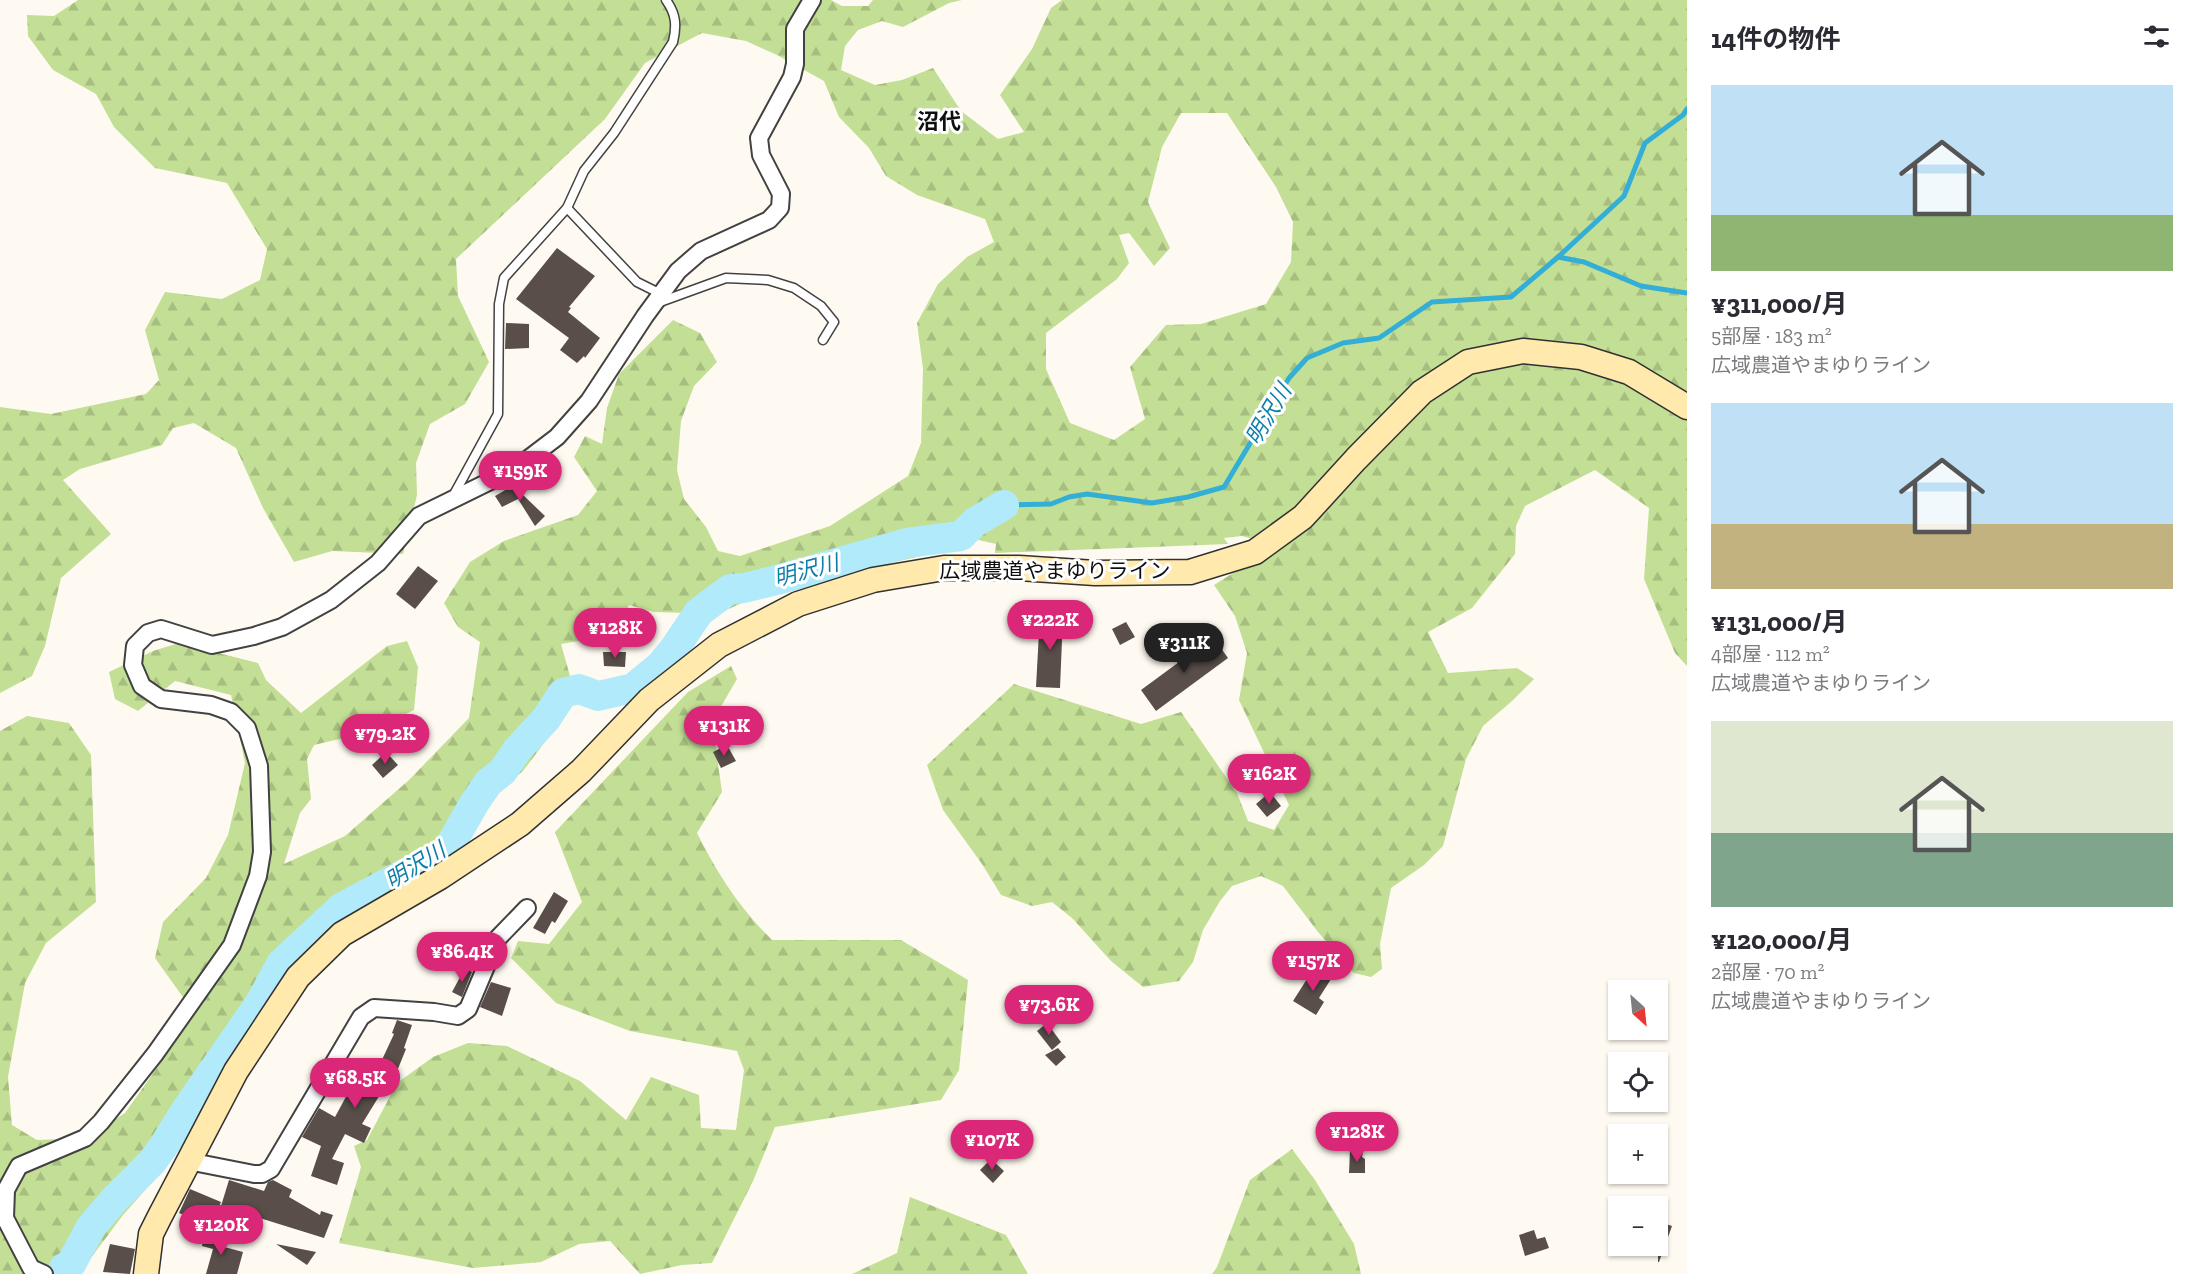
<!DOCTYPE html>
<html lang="ja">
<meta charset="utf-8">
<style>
:root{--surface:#fff;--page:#f2f2f3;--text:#2b2b33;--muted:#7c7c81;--accent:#db2777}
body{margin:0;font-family:"Zilla Slab","Noto Sans JP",serif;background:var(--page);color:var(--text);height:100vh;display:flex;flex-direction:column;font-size:22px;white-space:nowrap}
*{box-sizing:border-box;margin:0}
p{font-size:20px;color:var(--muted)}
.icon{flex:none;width:33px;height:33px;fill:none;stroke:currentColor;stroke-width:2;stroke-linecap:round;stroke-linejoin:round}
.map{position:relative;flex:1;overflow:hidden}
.drawer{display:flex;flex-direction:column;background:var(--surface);width:510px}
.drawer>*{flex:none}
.needle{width:39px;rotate:153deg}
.controls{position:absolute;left:1608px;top:980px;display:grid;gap:12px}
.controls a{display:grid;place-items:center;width:60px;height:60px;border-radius:0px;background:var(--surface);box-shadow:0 2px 4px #0004;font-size:30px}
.price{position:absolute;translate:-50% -51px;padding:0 14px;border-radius:21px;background:var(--accent);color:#fff;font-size:20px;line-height:39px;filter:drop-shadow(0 2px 3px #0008)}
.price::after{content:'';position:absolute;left:50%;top:36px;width:18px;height:14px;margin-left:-9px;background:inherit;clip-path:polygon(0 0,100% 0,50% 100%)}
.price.current{background:#222;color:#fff}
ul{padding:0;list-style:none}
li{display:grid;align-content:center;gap:12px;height:318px;padding:0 24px}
li span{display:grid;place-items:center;height:186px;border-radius:0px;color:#555}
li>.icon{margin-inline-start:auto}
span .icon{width:108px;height:108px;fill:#fffc;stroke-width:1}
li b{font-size:26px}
h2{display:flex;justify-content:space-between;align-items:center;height:72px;padding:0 24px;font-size:26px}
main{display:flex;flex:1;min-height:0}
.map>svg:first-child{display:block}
</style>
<main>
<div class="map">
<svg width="1687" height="1274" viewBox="0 0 1687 1274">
<defs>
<pattern id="forest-firs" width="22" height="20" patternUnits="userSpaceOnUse" patternTransform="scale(1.5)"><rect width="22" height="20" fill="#c2df95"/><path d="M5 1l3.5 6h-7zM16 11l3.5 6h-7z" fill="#a6be7f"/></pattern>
</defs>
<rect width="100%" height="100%" fill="#fffaf1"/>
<g fill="url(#forest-firs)" fill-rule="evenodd">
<path d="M 78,0 L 831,0 L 842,6 L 868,6 L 873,0 L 962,0 L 949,3 L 903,27 L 882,21 L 858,30 L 845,46 L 841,70 L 875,85 L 902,80 L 933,68 L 961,111 L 998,139 L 1024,132 L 1000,95 L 1032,49 L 1051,8 L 1062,0 L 1687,0 L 1687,666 L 1675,653 L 1644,579 L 1649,508 L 1595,470 L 1525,506 L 1516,526 L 1515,554 L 1472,608 L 1428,632 L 1448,673 L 1517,668 L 1534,679 L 1512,701 L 1483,726 L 1466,759 L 1443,846 L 1424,865 L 1391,888 L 1380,944 L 1382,969 L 1371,977 L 1354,973 L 1318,932 L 1283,886 L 1261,876 L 1232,886 L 1220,901 L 1203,930 L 1193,962 L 1179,981 L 1143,987 L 1111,961 L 1072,918 L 1052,902 L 1032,906 L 1001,895 L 982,864 L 943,810 L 927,765 L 1014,684 L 1141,724 L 1181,712 L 1237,793 L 1248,821 L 1274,830 L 1289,805 L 1239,700 L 1247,653 L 1235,616 L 1214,585 L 1276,546 L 1242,536 L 1224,538 L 1228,544 L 995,553 L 996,544 L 961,536 L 921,556 L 769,591 L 717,614 L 654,612 L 629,605 L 617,629 L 597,638 L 561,644 L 570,676 L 569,710 L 523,771 L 488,799 L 450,858 L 294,967 L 207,1094 L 156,1178 L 123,1215 L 79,1274 L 0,1274 L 0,731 L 27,716 L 69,723 L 91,755 L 96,902 L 46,943 L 25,983 L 8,1077 L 12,1125 L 37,1140 L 85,1138 L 125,1113 L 195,1014 L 155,958 L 163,922 L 206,878 L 228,835 L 245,763 L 231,695 L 175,681 L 138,711 L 115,699 L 109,672 L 153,651 L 179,643 L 258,663 L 266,680 L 301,713 L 387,646 L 407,641 L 418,667 L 414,710 L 369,732 L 314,745 L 307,759 L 311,799 L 300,813 L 284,864 L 345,836 L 409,780 L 469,718 L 480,642 L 458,627 L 444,603 L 470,562 L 504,541 L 578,515 L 597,491 L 574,457 L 585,436 L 602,444 L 607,408 L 619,374 L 673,320 L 700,333 L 717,362 L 694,386 L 681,421 L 677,470 L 684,499 L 706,527 L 718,551 L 740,556 L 830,526 L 908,476 L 921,443 L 923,369 L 917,323 L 938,284 L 967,257 L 994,242 L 985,219 L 917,195 L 886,176 L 869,148 L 839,117 L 824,81 L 777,55 L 746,41 L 702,33 L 645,63 L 605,119 L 456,259 L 458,296 L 489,362 L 465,404 L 430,424 L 416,463 L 417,495 L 403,554 L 332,551 L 294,562 L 263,508 L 236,448 L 194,423 L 173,428 L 162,445 L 80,469 L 63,480 L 111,534 L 61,578 L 45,646 L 32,676 L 0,693 L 0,407 L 51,414 L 146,394 L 159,380 L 145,330 L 165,292 L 222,299 L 260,280 L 267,249 L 227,183 L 155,168 L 114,127 L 96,94 L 53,70 L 28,36 L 27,15 L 54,16 ZM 1181,113 L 1227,113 L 1276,187 L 1293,222 L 1291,262 L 1266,304 L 1201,324 L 1166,325 L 1130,367 L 1145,419 L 1114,440 L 1070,423 L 1046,369 L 1046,333 L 1117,279 L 1129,263 L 1119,235 L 1129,233 L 1154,266 L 1170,248 L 1148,202 L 1162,147 Z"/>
<path d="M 731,666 L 737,679 L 712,722 L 722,792 L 697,833 C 717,873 740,909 772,940 L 901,940 L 968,980 L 959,1070 L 941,1100 L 775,1127 L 753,1181 L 712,1263 L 682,1265 L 640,1274 L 610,1241 L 579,1244 L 541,1262 L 473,1268 L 339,1243 L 361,1167 L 354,1146 L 367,1140 L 397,1083 L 433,1057 L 468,1043 L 507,1046 L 580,1081 L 626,1120 L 651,1077 L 699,1095 L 701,1128 L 736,1130 L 744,1070 L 737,1051 L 630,1031 L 556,1003 L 511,958 L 518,941 L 549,944 L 582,902 L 555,832 L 688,692 Z"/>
<path d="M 1292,1149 L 1315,1180 L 1354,1244 L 1361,1274 L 1212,1274 L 1217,1267 L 1250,1180 Z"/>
<path d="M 910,1197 L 1006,1235 L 1028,1274 L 852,1274 L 897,1253 Z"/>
</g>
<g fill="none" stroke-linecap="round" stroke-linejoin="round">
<g stroke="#33afd7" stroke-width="5">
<path d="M 1558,257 L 1584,262 L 1641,286 L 1687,293"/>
<path d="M 1004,505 L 1051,504 L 1069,497 L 1087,494 L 1152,503 L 1188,497 L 1224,487 L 1289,378 L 1307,358 L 1343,343 L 1379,338 L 1432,302 L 1511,297 L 1558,257 L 1624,196 L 1645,143 L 1683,115 L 1687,109"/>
</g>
<path stroke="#b1ebfb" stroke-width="30" d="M 62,1274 L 64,1268 L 71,1264 L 91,1227 L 114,1200 L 152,1162 L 165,1144 L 186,1110 L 260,1003 L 281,964 L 341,908 L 447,851 L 475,802 L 488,783 L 503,771 L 517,750 L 546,719 L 563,693 L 579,689 L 598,696 L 633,688 L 661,665 L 674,649 L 699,612 L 730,589 L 744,588 L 777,580 L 907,543 L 961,536 L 975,522 L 1004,505"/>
</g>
<g fill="#594e4a">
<path d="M 557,248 L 595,276 L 569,307 L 571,308 L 568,312 L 600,338 L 585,358 L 584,356 L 577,363 L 560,350 L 569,338 L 516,299 Z"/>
<path d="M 506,323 L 529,324 L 529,348 L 505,349 Z"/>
<path d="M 517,483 L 525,492 L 522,494 L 545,516 L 535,526 L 518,499 L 502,507 L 495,496 Z"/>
<path d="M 418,566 L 438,581 L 415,609 L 396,594 Z"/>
<path d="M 1040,614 L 1063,616 L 1060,688 L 1036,687 Z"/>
<path d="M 1126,622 L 1135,637 L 1120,645 L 1112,629 Z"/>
<path d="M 1213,637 L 1228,658 L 1156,711 L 1141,690 Z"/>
<path d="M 603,652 L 626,652 L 625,667 L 604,666 Z"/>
<path d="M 727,745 L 736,761 L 721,768 L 713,752 Z"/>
<path d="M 386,752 L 398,765 L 383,778 L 372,765 Z"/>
<path d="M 1270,792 L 1281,806 L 1267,817 L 1256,804 Z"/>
<path d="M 554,892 L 568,901 L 555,923 L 552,921 L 545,934 L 533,928 Z"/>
<path d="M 465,968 L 472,972 L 462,997 L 452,992 Z"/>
<path d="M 1314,968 L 1331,979 L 1319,998 L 1324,1002 L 1316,1015 L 1293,1001 Z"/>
<path d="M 491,982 L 511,988 L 502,1016 L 480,1007 Z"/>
<path d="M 397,1020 L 412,1025 L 404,1048 L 406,1049 L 391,1086 L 385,1095 L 381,1093 L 362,1124 L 371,1128 L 364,1143 L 345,1134 L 332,1159 L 344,1163 L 337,1185 L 311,1176 L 321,1146 L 302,1137 L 319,1108 L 335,1117 L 355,1080 L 361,1084 L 366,1075 L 371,1078 L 379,1063 L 380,1064 L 394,1034 L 392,1033 Z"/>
<path d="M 1047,1023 L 1061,1042 L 1052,1050 L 1037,1031 Z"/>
<path d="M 1058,1048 L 1066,1057 L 1056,1066 L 1045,1055 Z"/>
<path d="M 1350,1151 L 1363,1152 L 1362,1157 L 1365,1159 L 1365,1173 L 1349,1173 Z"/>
<path d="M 991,1159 L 1004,1171 L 993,1183 L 980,1170 Z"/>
<path d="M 229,1180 L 264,1191 L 268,1182 L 273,1180 L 292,1190 L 289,1197 L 320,1215 L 321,1211 L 333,1215 L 324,1238 L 221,1206 Z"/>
<path d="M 190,1189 L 221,1202 L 211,1226 L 179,1213 Z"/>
<path d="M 1660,1222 L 1672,1226 L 1659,1262 L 1658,1262 L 1658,1231 Z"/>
<path d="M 205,1229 L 220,1232 L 217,1245 L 243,1252 L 237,1274 L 206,1274 L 213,1249 L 202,1246 Z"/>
<path d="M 1534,1230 L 1537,1239 L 1545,1237 L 1549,1248 L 1525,1256 L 1519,1235 Z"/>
<path d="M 110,1244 L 135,1249 L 130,1274 L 103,1272 Z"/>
<path d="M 276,1244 L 316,1252 L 307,1265 Z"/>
</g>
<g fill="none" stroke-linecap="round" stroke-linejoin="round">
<g stroke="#424242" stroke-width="11">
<g id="lane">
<path d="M 567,208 L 637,282 L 661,294"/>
<path d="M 660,302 L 726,278 L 768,280 L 794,288 L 821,306 L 834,322 L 823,340"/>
<path d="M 452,498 L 498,414 L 499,304 L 504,278 L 567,208 L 584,171 L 614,133 L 673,42 C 677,25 676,14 666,0"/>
</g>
</g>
<g stroke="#424242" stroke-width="20">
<g id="street">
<path d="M 188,1161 L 254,1174 L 262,1174 L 271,1169 L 361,1017 L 374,1008 L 434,1012 L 458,1016 L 468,1009 L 498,938 L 527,908"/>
<path d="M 44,1274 L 31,1268 L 5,1218 L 6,1190 L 19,1166 L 85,1138 L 101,1122 L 155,1054 L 232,945 L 258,876 L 262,852 L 259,766 L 247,728 L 231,712 L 211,705 L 161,699 L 142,686 L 133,665 L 135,646 L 148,633 L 161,629 L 212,645 L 254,636 L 282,627 L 331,600 L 378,563 L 419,516 L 515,469 L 557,437 L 589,401 L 645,316 L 678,271 L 701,251 L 769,220 L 780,208 L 781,194 L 761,155 L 759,138 L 792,77 L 795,64 L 795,29 L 812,0"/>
</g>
</g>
<g stroke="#313131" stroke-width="27">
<path id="secondary" d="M 146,1274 L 151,1234 L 159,1218 L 236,1071 L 298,977 L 342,934 L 440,877 L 520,824 L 581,771 L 649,700 L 719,645 L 798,604 L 873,580 L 944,568 L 1019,568 L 1095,573 L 1190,572 L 1255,552 L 1303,517 L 1356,459 L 1422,392 L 1468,362 L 1523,351 L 1581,357 L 1629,372 L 1687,407"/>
</g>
<use href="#lane" stroke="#fff" stroke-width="8"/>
<use href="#street" stroke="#fff" stroke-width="16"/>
<use href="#secondary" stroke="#ffe9ac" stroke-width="24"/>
</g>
<g text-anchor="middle" stroke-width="6" stroke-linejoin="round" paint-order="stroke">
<g font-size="21" fill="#0f0f0f" stroke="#fff">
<text x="1055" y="578">広域農道やまゆりライン</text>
</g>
<g font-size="22" font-weight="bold" fill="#0f0f0f" stroke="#fff">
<text x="939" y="129">沼代</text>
</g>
<g font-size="22" font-style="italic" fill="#0e7fab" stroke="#fff">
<text transform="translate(1268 414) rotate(-59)" y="8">明沢川</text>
<text transform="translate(806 570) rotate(-15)" y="8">明沢川</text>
<text transform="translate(415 865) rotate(-32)" y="8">明沢川</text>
</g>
</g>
</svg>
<div class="controls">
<a><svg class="needle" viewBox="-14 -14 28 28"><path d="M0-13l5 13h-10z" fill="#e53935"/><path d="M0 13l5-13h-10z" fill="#7c7c81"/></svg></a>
<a><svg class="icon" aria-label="locate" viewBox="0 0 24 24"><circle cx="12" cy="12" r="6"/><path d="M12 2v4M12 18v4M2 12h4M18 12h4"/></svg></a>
<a>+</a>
<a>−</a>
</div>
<b class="price" style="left:520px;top:502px">¥159K</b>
<b class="price" style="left:1050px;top:651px">¥222K</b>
<b class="price" style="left:615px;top:659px">¥128K</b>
<b class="price current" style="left:1184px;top:674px">¥311K</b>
<b class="price" style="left:724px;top:757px">¥131K</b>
<b class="price" style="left:385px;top:765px">¥79.2K</b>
<b class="price" style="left:1269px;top:805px">¥162K</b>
<b class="price" style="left:462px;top:983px">¥86.4K</b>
<b class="price" style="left:1313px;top:992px">¥157K</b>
<b class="price" style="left:1049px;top:1036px">¥73.6K</b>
<b class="price" style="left:355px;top:1109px">¥68.5K</b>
<b class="price" style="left:1357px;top:1163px">¥128K</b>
<b class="price" style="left:992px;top:1171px">¥107K</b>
<b class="price" style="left:221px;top:1256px">¥120K</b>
</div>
<section class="drawer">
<h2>14件の物件<svg class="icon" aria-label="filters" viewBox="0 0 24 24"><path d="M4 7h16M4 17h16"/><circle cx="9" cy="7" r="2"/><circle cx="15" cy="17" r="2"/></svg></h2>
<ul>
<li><span style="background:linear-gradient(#bfe0f5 70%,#8fb573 0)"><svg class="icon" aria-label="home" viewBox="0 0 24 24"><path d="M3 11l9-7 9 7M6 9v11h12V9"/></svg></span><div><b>¥311,000/月</b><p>5部屋 · 183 m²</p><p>広域農道やまゆりライン</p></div></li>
<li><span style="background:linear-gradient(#bfe0f5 65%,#c2b280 0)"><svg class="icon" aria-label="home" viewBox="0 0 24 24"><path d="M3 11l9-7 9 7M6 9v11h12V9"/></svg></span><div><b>¥131,000/月</b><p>4部屋 · 112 m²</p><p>広域農道やまゆりライン</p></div></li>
<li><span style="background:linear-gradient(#dfe7d0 60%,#7fa58c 0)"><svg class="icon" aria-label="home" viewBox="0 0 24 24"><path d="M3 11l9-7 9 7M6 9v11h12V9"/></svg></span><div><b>¥120,000/月</b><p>2部屋 · 70 m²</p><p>広域農道やまゆりライン</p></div></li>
</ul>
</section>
</main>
